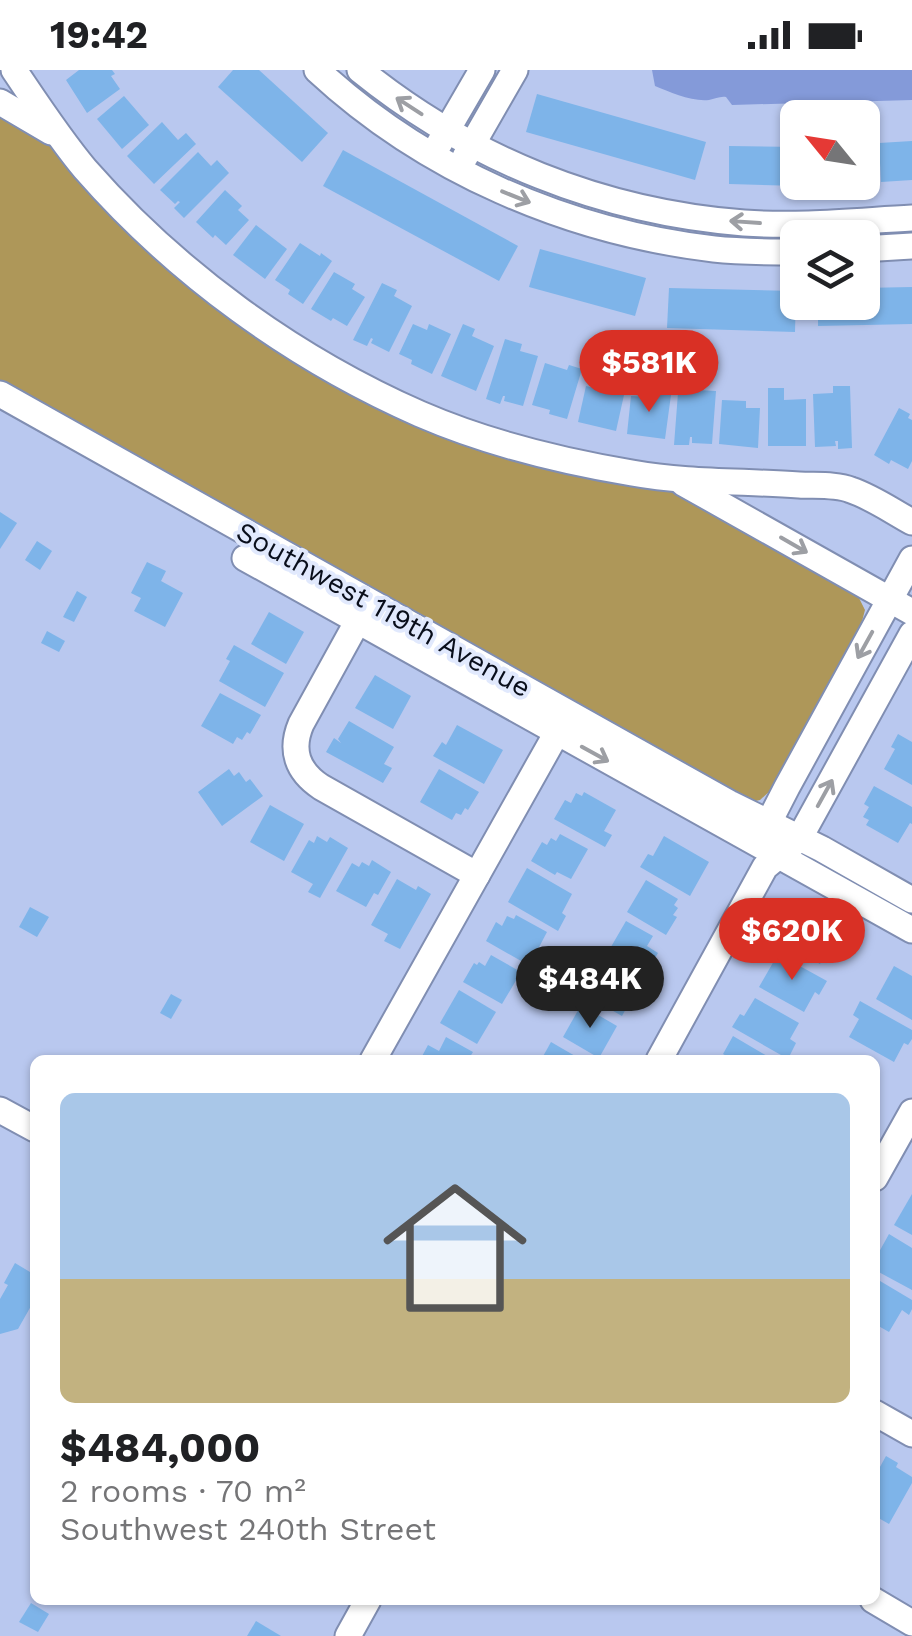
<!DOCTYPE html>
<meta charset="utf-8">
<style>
:root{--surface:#fff;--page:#f2f2f2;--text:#202124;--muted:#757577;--line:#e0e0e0;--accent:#d93025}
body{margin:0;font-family:"Work Sans",sans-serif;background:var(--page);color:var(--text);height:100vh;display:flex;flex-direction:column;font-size:38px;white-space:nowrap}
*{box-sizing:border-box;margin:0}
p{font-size:32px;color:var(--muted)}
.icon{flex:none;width:55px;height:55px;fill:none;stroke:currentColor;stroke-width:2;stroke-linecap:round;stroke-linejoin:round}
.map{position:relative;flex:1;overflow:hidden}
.drawer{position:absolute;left:30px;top:985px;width:850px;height:550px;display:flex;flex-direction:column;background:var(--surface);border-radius:15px;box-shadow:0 2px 8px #0004}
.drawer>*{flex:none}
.needle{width:65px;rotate:300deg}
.controls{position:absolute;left:780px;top:30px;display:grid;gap:20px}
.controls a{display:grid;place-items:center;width:100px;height:100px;border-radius:15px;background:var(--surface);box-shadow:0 2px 8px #0004;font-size:50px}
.price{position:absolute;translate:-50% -85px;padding:0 22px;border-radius:35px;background:var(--accent);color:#fff;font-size:32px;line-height:65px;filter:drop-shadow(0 2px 5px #0008)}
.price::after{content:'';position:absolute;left:50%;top:60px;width:30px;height:22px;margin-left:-15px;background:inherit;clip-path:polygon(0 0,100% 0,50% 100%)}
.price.active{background:#222;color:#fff}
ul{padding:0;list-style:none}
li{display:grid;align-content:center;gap:20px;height:530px;padding:0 30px}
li+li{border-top:2px solid var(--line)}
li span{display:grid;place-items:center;height:310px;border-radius:15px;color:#555}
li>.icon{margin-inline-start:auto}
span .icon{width:180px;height:180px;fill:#fffc;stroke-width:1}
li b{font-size:42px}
.status{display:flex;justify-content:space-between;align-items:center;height:70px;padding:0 50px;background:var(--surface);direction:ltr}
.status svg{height:28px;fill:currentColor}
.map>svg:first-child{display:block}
</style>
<div class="status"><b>19:42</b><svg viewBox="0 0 49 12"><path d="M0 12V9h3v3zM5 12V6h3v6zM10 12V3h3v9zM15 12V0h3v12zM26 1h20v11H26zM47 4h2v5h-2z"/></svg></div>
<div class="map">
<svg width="912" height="1566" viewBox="0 0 912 1566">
<rect width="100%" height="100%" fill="#b9c8ef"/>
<path fill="#ae9759" d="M 0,42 L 44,67 L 309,298 L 672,421 L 858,526 L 865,540 L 861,555 L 771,720 L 760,730 L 751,732 L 0,316 Z"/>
<path fill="#849ad9" d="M 652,0 L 912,0 L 912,30 L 732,35 L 726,27 C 720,26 715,29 709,30 C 692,32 670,22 655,16 Z"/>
<g fill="#7eb4e9">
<path d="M 79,0 L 112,0 L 115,4 L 111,6 L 120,19 L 87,43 L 66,10 Z"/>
<path d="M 233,0 L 259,0 L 328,63 L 302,92 L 218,17 Z"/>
<path d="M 537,24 L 706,72 L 695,110 L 526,62 Z"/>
<path d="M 124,26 L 149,55 L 122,79 L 97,49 Z"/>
<path d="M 162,52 L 178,70 L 186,63 L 196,74 L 154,114 L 127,86 Z"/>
<path d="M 912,71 L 912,110 L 881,112 L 879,73 Z"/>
<path d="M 729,76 L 798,77 L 798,116 L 729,114 Z"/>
<path d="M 343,80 L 518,176 L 499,211 L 323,116 Z"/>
<path d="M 198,82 L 211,96 L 217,90 L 229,103 L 184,148 L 174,138 L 180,132 L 178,131 L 175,134 L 160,120 Z"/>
<path d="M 225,120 L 242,136 L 238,140 L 249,150 L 226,175 L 215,165 L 213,168 L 196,152 Z"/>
<path d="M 256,155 L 287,179 L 265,209 L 233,185 Z"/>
<path d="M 300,173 L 320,186 L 321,183 L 332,191 L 303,234 L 288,224 L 290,220 L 275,210 Z"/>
<path d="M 540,179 L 646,208 L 635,246 L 529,217 Z"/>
<path d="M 334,202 L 355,214 L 352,219 L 365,227 L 347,256 L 333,248 L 331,251 L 311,239 Z"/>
<path d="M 382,213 L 397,220 L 394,226 L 412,236 L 389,282 L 371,273 L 373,269 L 371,268 L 367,276 L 353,270 Z"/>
<path d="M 912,217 L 912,254 L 818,256 L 818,232 L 862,232 L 862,218 Z"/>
<path d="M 669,218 L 796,221 L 795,262 L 667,258 Z"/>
<path d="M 413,254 L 427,260 L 429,254 L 451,264 L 432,304 L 411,294 L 412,290 L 399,284 Z"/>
<path d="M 463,254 L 475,259 L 472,266 L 494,276 L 476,321 L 441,306 Z"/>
<path d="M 505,269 L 522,274 L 520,281 L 538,286 L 523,336 L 504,331 L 505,326 L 503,326 L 500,334 L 486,329 Z"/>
<path d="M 545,293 L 567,300 L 569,295 L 582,299 L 567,349 L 549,344 L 550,340 L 532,335 Z"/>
<path d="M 679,310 L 698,311 L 697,320 L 716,321 L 712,374 L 692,373 L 692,367 L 690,367 L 689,375 L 674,375 Z"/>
<path d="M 586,316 L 624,325 L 616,361 L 578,352 Z"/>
<path d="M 833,316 L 850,316 L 852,378 L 838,379 L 838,371 L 835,371 L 836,376 L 815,377 L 813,324 L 833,323 Z"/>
<path d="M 768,318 L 784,318 L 784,330 L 806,329 L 806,376 L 768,376 Z"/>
<path d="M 647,322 L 671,325 L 665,369 L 627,364 L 631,326 L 647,327 Z"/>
<path d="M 722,330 L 746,331 L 746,338 L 760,338 L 758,378 L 719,374 Z"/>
<path d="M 899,338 L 910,344 L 908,348 L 912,350 L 912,391 L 908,399 L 891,390 L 889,394 L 874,385 Z"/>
<path d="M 0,442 L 17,453 L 0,479 Z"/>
<path d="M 37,471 L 52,481 L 40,500 L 25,490 Z"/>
<path d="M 147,492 L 166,501 L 161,511 L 183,523 L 165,557 L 134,541 L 141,528 L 131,523 Z"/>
<path d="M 77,521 L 87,527 L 74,552 L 63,547 Z"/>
<path d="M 269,542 L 304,562 L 286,594 L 251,574 Z"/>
<path d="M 47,561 L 65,571 L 59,582 L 41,573 Z"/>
<path d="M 234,575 L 284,603 L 265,637 L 219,611 L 230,591 L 226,589 Z"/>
<path d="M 375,605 L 411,626 L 393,659 L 355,638 Z"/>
<path d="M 220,623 L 261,645 L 250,664 L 247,662 L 242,670 L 237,667 L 233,674 L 201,656 Z"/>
<path d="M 349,651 L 394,677 L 384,694 L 392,698 L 383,713 L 326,682 L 334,668 L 341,673 L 338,669 Z"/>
<path d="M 457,655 L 503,680 L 484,714 L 433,686 L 442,672 L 446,675 Z"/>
<path d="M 898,664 L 912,672 L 912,715 L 884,699 L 895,679 L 891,677 Z"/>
<path d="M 229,699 L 234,706 L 239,702 L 246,712 L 250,709 L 263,726 L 222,756 L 198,722 Z"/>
<path d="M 439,699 L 479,722 L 468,740 L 465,738 L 461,745 L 456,743 L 452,750 L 420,732 Z"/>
<path d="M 874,716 L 912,737 L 912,754 L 910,753 L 898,773 L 866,755 L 869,750 L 863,747 L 869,737 L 864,734 Z"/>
<path d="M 584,722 L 616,740 L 604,761 L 612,765 L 605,777 L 554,749 L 565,730 L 571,733 L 576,723 L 582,726 Z"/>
<path d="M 270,735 L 304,754 L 284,791 L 250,772 Z"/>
<path d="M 560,764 L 588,779 L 571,809 L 557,802 L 555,805 L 531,791 L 542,772 L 547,775 L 551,768 L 556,771 Z"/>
<path d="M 317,766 L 327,772 L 330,767 L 348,778 L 320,828 L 308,822 L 313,814 L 291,802 L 309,770 L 314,773 Z"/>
<path d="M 664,766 L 709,792 L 690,826 L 640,797 L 648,784 L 653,786 Z"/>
<path d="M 372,790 L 391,802 L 378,825 L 374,823 L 366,837 L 336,821 L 352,793 L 359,797 L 362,792 L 369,796 Z"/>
<path d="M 527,798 L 572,824 L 562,843 L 566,846 L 558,861 L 508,832 Z"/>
<path d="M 397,809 L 416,820 L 418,816 L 431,824 L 400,879 L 384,871 L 388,864 L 371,855 Z"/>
<path d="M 646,810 L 678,829 L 674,835 L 678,838 L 673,845 L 677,847 L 666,865 L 627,842 Z"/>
<path d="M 30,837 L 49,847 L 37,867 L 19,857 Z"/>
<path d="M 516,845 L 547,862 L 536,883 L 544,887 L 537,900 L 486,871 L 496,852 L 502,856 L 507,846 L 514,849 Z"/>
<path d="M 810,849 L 838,864 L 820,894 L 806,886 L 804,890 L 782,877 L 792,859 L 796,862 L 801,854 L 806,856 Z"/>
<path d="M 626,851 L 653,866 L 647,876 L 658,883 L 644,907 L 621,893 L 622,890 L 608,882 Z"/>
<path d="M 589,884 L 643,916 L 636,928 L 633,926 L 622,946 L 578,921 L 588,904 L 580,899 Z"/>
<path d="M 778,884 L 827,911 L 819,925 L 815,922 L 804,942 L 759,917 Z"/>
<path d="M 491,885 L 521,902 L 502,934 L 463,912 L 474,893 L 477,895 L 479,892 L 485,896 Z"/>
<path d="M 894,896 L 912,906 L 912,950 L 876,929 Z"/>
<path d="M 459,920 L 496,942 L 477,974 L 440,953 Z"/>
<path d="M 171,924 L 182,930 L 171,949 L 160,943 Z"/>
<path d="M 755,928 L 799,953 L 790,969 L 796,973 L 788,989 L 732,957 L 740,944 L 744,946 Z"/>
<path d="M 860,931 L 912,960 L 912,969 L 908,975 L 904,973 L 894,992 L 849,967 L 859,949 L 853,945 Z"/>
<path d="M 581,935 L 617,956 L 599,988 L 563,967 Z"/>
<path d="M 733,966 L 774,990 L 726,990 L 728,987 L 723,984 Z"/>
<path d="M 446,967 L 473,982 L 468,990 L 420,990 L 428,975 L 439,981 Z"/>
<path d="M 551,972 L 582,990 L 541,990 Z"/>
<path d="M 912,1124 L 912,1165 L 894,1155 Z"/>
<path d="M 889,1164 L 912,1178 L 912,1220 L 875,1200 L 875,1180 L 879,1182 Z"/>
<path d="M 15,1193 L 35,1205 L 35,1229 L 18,1259 L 0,1264 L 0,1229 L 8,1215 L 4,1213 Z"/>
<path d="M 875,1208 L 912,1230 L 912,1239 L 909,1245 L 902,1240 L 889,1262 L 875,1254 Z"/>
<path d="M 886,1386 L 898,1393 L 896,1397 L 912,1407 L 912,1413 L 889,1454 L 875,1446 L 875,1406 Z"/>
<path d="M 31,1533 L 49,1544 L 38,1562 L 19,1552 Z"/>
<path d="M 256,1551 L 281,1566 L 247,1566 Z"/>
</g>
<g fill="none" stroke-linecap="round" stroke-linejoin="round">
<g stroke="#808eb2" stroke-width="29">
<g id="minor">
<path d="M 14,0 C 37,34 59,68 85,99 C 176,203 293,288 420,344 C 487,373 560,391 632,403 C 687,413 743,411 799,415 C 815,416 836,414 851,420 C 872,427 892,441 912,452"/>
<path d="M 317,0 C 425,100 567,162 714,179 C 741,182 770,182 798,182"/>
<path d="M 360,0 C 470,89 602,142 744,153 C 800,157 856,151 912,148"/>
<path d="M 0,32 L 51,62"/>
<path d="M 439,74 L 482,0"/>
<path d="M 465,87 L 515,0"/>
<path d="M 862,179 L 912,176"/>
<path d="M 0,324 L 729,733 L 822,779 L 912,830"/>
<path d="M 683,413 L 912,542"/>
<path d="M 245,488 L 912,860"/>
<path d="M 366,536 L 301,654 C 290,680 297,701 321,717 L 477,805"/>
<path d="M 767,767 L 768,754 L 787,717 L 912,489"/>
<path d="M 373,990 L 564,650"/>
<path d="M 659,990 L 765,797 L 799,769 L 912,564"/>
<path d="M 0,1040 L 35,1059"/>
<path d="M 875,1108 L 912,1042"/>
<path d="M 875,1343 L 912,1364"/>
<path d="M 873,1530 L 912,1553"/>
<path d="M 348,1566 L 368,1530"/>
</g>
</g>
<use href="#minor" stroke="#fff" stroke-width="25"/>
</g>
<defs><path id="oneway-shaft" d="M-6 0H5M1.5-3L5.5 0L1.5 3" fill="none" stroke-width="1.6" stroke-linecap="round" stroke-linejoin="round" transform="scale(2.5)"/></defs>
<g stroke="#9d9fa4">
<use href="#oneway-shaft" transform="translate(409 36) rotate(-147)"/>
<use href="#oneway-shaft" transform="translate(516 127) rotate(22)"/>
<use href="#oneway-shaft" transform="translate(745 152) rotate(-176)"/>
<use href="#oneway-shaft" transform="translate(794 475) rotate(30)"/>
<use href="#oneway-shaft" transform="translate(865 575) rotate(119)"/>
<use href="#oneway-shaft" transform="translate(595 684) rotate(29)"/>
<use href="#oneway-shaft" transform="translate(825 723) rotate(-61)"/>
</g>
<g text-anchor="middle" stroke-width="8" stroke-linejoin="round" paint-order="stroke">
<g font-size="28" fill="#090e1b" stroke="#e1e9fd">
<text transform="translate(384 539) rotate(29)" y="10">Southwest 119th Avenue</text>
</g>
</g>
</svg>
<div class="controls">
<a><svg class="needle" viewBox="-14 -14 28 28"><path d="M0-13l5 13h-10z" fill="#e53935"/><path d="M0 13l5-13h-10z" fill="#757577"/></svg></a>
<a><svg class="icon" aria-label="layers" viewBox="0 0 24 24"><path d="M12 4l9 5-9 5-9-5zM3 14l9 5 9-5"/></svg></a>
</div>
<b class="price" style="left:649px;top:345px">$581K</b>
<b class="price" style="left:792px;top:913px">$620K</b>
<b class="price active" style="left:590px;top:961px">$484K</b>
<section class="drawer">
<ul>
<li><span style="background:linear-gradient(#a9c7e8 60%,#c2b280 0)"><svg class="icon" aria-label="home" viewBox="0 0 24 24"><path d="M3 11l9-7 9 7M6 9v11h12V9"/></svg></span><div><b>$484,000</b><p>2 rooms · 70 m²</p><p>Southwest 240th Street</p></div></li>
</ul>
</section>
</div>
